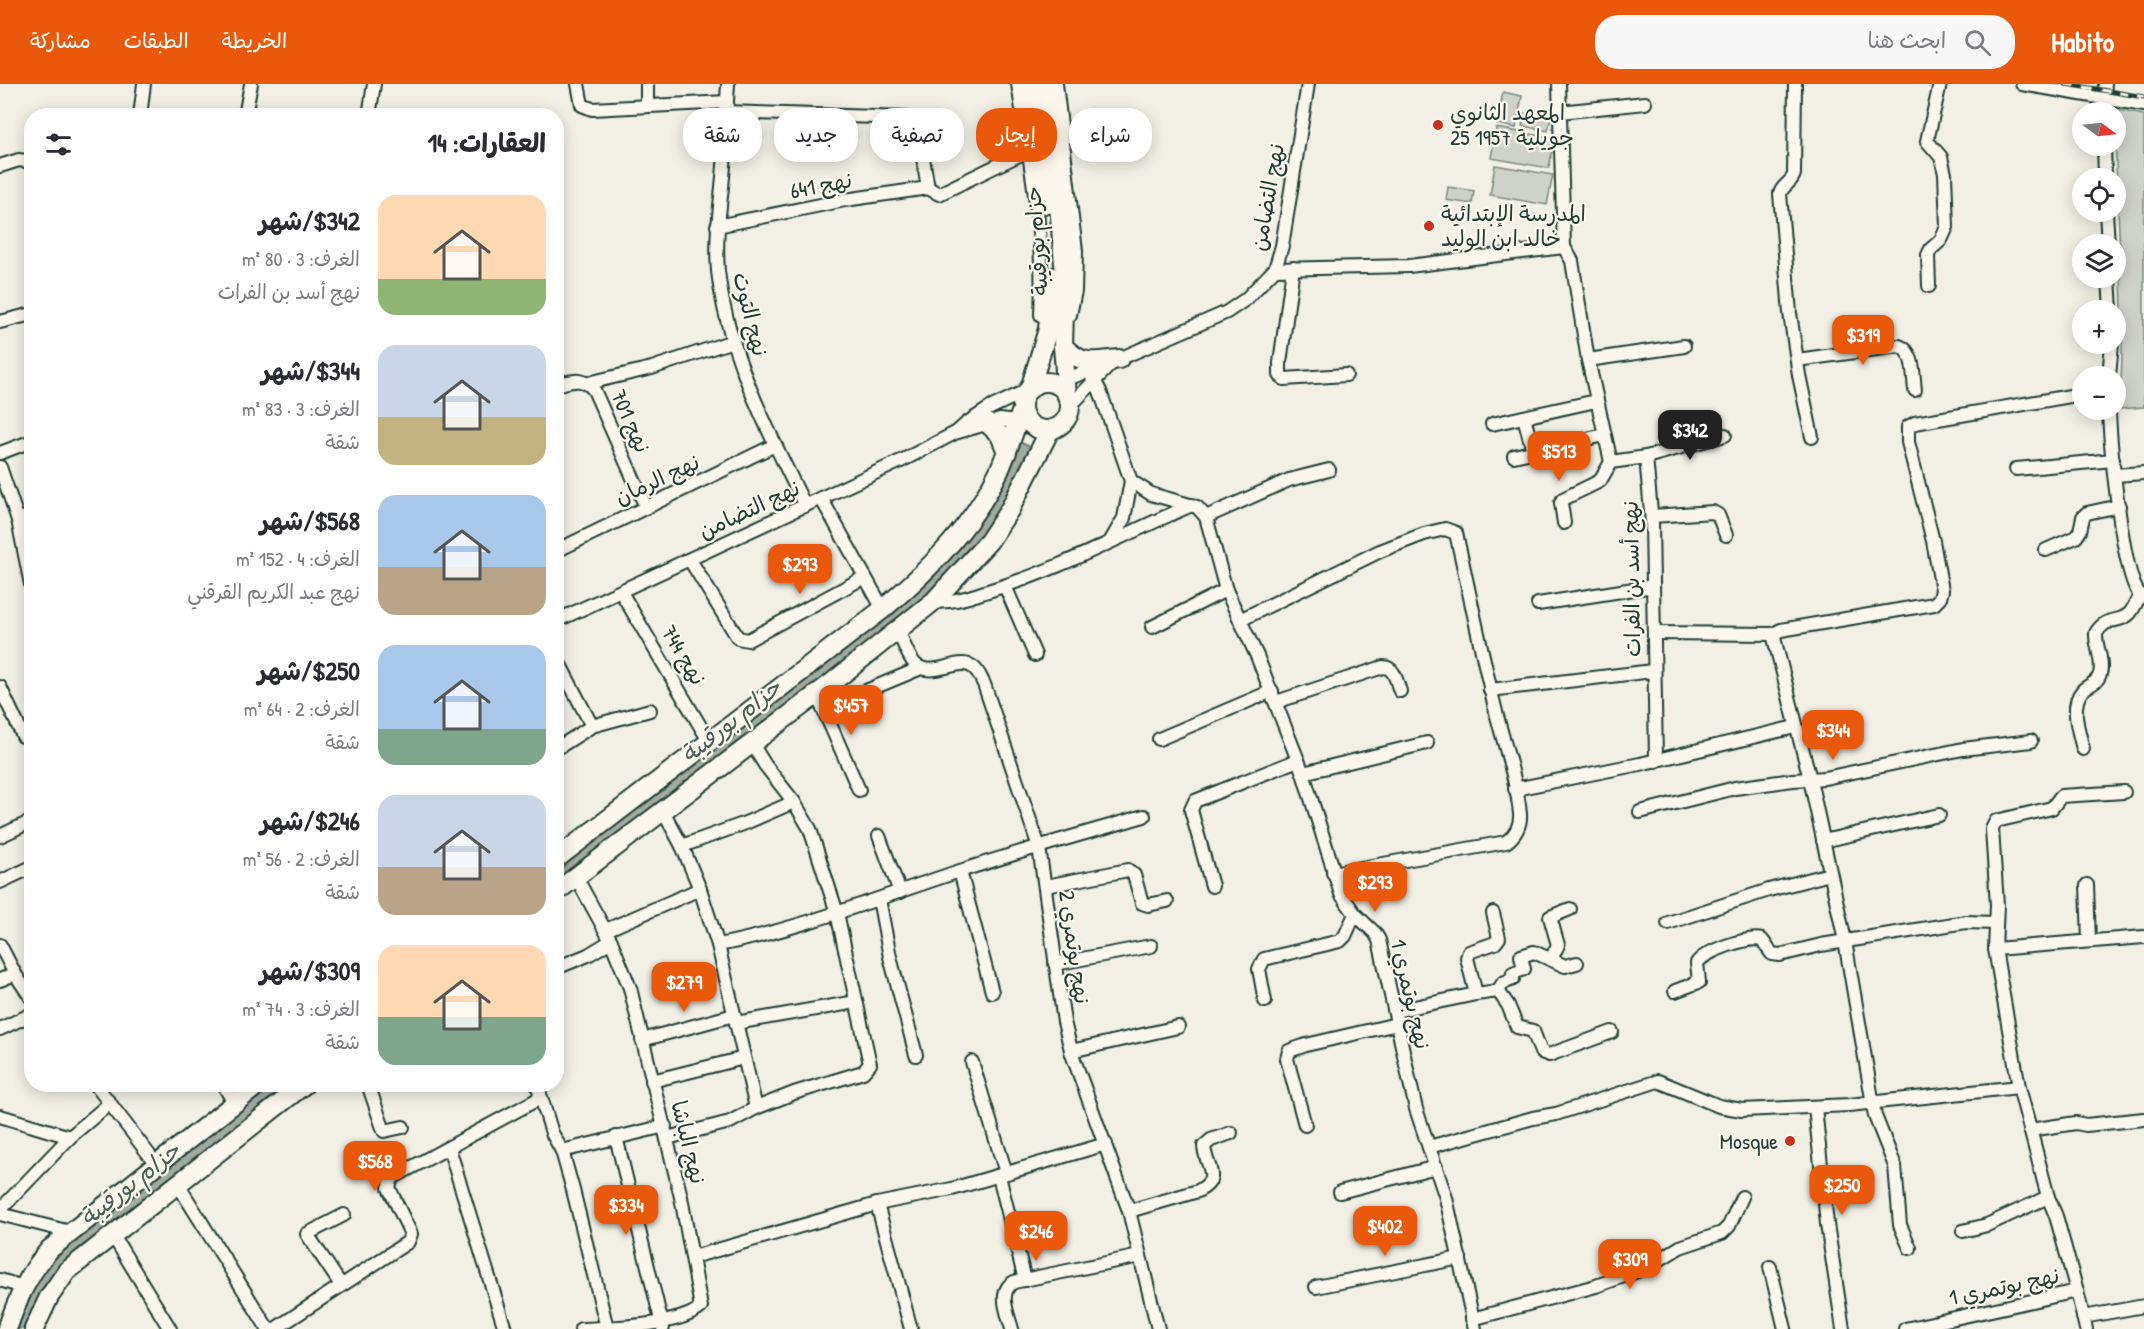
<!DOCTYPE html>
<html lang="ar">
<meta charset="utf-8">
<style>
:root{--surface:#fff;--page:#f7f7f7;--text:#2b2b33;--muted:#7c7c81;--accent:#ea580c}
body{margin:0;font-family:"Patrick Hand","Playpen Sans Arabic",sans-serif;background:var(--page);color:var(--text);direction:rtl;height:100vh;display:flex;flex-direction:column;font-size:22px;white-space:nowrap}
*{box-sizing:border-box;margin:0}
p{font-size:20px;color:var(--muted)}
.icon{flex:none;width:33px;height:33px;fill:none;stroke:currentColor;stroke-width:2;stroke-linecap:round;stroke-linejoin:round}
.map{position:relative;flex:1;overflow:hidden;direction:ltr}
.drawer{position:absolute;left:24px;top:24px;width:540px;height:984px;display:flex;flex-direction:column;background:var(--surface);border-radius:24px;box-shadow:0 3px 15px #0003;direction:rtl}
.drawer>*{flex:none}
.hud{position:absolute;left:582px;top:24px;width:570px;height:54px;direction:rtl;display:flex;gap:12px}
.needle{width:39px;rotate:105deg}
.tools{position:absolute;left:2072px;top:18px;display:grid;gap:12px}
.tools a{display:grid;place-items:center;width:54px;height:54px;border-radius:50%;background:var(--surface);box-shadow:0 3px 15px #0003;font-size:30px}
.price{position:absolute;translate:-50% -51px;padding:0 14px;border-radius:12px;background:var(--accent);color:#fff;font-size:20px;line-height:39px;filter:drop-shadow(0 2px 3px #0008)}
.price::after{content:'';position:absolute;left:50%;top:36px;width:18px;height:14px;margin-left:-9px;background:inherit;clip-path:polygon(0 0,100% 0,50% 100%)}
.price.selected{background:#222;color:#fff}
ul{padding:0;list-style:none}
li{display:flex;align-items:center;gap:18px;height:150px;padding:0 18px}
li span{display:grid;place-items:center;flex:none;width:168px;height:120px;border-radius:18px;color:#555}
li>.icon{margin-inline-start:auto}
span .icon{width:72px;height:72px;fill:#fffc;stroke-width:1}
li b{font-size:26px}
h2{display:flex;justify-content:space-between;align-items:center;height:72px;padding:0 18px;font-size:26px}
.pill{padding:0 21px;border-radius:24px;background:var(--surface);box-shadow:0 3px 15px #0003;font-size:21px;line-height:54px}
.pill.selected{background:var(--accent);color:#fff}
header{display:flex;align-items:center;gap:36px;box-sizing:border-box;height:84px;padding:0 30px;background:var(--accent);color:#fff}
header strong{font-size:28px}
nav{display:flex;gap:33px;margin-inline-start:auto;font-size:21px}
.search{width:420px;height:54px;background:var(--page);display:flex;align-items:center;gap:15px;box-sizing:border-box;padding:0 21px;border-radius:24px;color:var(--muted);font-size:22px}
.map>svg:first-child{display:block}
</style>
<header>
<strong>Habito</strong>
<div class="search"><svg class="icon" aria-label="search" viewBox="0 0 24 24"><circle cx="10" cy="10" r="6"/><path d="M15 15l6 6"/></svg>ابحث هنا</div>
<nav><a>الخريطة</a><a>الطبقات</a><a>مشاركة</a></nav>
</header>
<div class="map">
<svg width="2144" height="1245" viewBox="0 0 2144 1245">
<rect width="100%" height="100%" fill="#f2f0e5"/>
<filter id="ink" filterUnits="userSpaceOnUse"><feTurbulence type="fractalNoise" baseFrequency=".0167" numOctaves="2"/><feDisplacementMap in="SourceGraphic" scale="12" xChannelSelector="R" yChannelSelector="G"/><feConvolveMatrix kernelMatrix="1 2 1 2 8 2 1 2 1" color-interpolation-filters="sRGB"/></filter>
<g filter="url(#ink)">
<g fill="#cfd2c8" stroke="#77887e" stroke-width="1.5">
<path d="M 1503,8 L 1522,12 L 1516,44 L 1497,40 Z"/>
<path d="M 2113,25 L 2144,31 L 2144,323 L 2119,325 C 2128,227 2115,126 2115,28 L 2113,28 Z"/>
<path d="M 1525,29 L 1551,34 L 1548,47 L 1522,42 Z"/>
<path d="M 1496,44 L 1554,54 L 1549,84 L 1491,74 Z"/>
<path d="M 1495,81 L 1553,91 L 1547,121 L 1490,111 Z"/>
<path d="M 1448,103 L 1474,107 L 1472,120 L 1446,116 Z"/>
</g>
<g fill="#a2aba1" stroke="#6e7f75" stroke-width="1.5">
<path d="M 1020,358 L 1033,364 L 1002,428 L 942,503 L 557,801 L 557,781 L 901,516 L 1009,381 Z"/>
<path d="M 270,1001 L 295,1001 L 76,1171 L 28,1245 L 12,1245 L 44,1179 L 158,1086 Z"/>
</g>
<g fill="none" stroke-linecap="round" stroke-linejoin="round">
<g stroke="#1f3d34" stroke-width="16">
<g id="minor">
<path d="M 578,0 L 582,21 L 592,25 L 727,18"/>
<path d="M 647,0 L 647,22"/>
<path d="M 728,0 C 726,27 726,55 724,82 C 721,118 715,152 718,187 C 727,270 769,348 805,422"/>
<path d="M 1018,0 C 1030,77 1045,153 1041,231"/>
<path d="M 1056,0 L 1076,167 L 1075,207 L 1070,231"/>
<path d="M 1559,0 L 1564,163 L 1572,177 L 1588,276 L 1611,378 L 1646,373 L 1652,439 L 1656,677"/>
<path d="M 1795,0 L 1794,90 C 1792,99 1782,101 1780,110 L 1790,229 L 1799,291 L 1812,353"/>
<path d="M 2022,0 L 2144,21"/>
<path d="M 726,28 L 907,34 L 917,38 L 928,104"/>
<path d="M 1560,28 L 1645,19"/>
<path d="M 2103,28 L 2105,0"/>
<path d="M 140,32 L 144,0"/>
<path d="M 245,32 L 251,0"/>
<path d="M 369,32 L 374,0"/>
<path d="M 2104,62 L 2105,94"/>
<path d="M 0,82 L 19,76 L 32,78"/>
<path d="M 2106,128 L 2108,160"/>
<path d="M 717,142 L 845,116 L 928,104 L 939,110 L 1029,66"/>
<path d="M 1293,184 L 1280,279 L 1280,291 L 1284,295 L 1346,291"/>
<path d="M 1275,185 L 1409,182 L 1564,163"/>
<path d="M 2109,194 L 2111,226"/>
<path d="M 1929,202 L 1928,171 L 1931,165 L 1941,156 L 1947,143 L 1945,90 L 1941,73 L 1927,57 L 1940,0"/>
<path d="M 0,238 L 32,230"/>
<path d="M 1588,276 L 1684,262"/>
<path d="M 1797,276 L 1899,262 C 1915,267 1913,292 1915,306"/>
<path d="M 1083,277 L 1100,307 L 1131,397 L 1151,410 L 1197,423 L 1206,433 L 1226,506 L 1257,572 L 1303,689 L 1341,810 L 1355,830 L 1375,849 L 1379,856 L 1408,990 L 1416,1025 L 1446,1114 L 1475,1245"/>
<path d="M 2109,292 L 2112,260"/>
<path d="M 588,299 L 652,284 L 733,257"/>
<path d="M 1053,300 L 1094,285"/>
<path d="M 556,301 C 573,297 582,292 594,306 L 646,423"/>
<path d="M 1069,323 L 1110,281 L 1119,275 L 1227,228 L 1246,215 L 1275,185 L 1282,162 L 1308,0"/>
<path d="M 2109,326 C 2110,357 2122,492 2140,511"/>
<path d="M 1524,333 L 1533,367"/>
<path d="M 1492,340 L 1596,317"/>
<path d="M 958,348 L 1000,336 L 1031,340"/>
<path d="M 0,369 L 32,357"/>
<path d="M 1514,372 L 1604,351"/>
<path d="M 1646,373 L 1725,351"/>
<path d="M 0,383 L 18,436 L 32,506"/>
<path d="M 2016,385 L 2113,376"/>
<path d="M 2115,391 L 2144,389"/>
<path d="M 821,414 L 883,525"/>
<path d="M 1652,432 L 1713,428 L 1718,431 L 1726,451"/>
<path d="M 1206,433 L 1289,396 L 1329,386"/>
<path d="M 18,436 L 32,431"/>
<path d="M 1564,439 L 1561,419 L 1563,415 L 1600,397 L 1611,378"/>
<path d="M 1110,458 L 1124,434 L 1131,397"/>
<path d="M 2046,466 L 2076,453 L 2080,447 L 2083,433 L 2087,429 L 2119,422"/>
<path d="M 556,467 L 775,361"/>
<path d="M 690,476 L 738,554 L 748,556 L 865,493"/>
<path d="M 1005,502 L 1035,571"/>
<path d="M 621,508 L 709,657"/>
<path d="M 934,517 C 955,519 968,513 988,507 C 1059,486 1124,450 1192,421"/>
<path d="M 1538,520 L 1653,502"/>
<path d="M 1240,536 L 1380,467 L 1424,450 L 1445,445 L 1456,449 C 1469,507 1481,566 1495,624 C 1503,658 1517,696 1520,730 C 1521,741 1515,752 1506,758 L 1333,789"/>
<path d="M 556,537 L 903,376 L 957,348 L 967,339 L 990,324 L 1030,305"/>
<path d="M 1152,543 L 1226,506"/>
<path d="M 898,546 C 903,557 907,572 915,580 C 932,596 960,571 974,584 C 979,588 981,595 984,600 L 1039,763 L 1064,938 L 1072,970 L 1129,1127 L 1158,1245"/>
<path d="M 1654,549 L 1773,550 L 1781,546 L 1934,520 L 1940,514 L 1942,506 L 1933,457 L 1908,358 L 1908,343 L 1915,339 L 2082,310"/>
<path d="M 1773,550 L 1810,695 L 1845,857 L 1875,1032 L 1895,1082 L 1900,1141 L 1910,1164"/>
<path d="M 556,573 L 592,642"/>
<path d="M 0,603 L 23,652 L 32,651"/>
<path d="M 1490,606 L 1653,587"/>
<path d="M 1276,618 L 1383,583 C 1395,583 1396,597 1400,607"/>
<path d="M 821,620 L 859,706"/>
<path d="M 823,625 L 921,584"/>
<path d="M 1159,655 L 1272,607"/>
<path d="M 556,665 L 592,642 L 650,626"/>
<path d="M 2083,665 C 2079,648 2069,621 2083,606 C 2089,600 2097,600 2100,590 C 2104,577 2095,562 2096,549 C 2107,531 2120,540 2130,529 C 2134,524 2137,517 2140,511"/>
<path d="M 1303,689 L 1427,659"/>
<path d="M 1515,705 L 1640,680 L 1795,643"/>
<path d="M 663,727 L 682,762 L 700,805 L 718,861 L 756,1024"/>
<path d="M 1640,728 L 1735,704 L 1793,696 L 1825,694 L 1963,665 L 2031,657"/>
<path d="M 0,752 L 32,737"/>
<path d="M 879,752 L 900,808"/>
<path d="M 1823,757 L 1939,731"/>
<path d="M 682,762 L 743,740 L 794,718"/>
<path d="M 960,787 L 992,908"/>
<path d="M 576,793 L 611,857 L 630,904 L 681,1113 L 701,1223 C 681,1242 609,1244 581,1245"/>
<path d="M 0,798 L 32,783"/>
<path d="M 2087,801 L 2089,857"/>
<path d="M 1046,802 L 1128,786 L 1134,791 L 1142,819 L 1148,821 L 1167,817"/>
<path d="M 1212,802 L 1191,726 L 1195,717 L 1298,676"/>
<path d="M 879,815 L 890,873 L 916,971"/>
<path d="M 1668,839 L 1769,806 L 1830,790"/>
<path d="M 606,846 L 700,805"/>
<path d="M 0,861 L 15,890 L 32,915"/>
<path d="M 718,861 C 801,845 880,813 960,787 C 1021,767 1083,750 1144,732"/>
<path d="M 1995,865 L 2144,853"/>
<path d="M 1551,875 L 1558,861 L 1550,833 L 1570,825"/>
<path d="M 1055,880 L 1151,862"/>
<path d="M 556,884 L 588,871 L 611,857"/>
<path d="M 0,896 L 15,890"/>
<path d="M 1498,907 L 1503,899 L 1513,895 L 1513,889 L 1524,885 L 1521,872 L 1534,868 L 1565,882 L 1577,879"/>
<path d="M 1675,907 L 1699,898 L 1697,879 C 1705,867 1748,852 1762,856 L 1772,870 L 1780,871 L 1821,861 L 1966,838 L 1995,839"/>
<path d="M 1476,910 L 1467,874 L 1469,868 L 1495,859 L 1499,854 L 1493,829"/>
<path d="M 1265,917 L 1259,885 L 1264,875 L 1340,857 L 1345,852 L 1355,830"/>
<path d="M 1395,927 L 1476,910 L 1498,907 L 1508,921 L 1517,943 L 1533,947 L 1541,968 L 1549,971 L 1612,948"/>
<path d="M 736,939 L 856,918"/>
<path d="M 0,945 L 32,930"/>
<path d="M 642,956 L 734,931"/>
<path d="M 1071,967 L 1178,943"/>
<path d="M 972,978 L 1006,1089"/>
<path d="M 652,997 L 744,974"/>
<path d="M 95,1000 L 157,1081"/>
<path d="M 223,1000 L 234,1019"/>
<path d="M 368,1000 L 384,1047 L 403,1043"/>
<path d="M 537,1000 L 552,1049 L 562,1067 L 573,1106 L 607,1244"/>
<path d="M 1815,1023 L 1827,1140 L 1843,1245"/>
<path d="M 0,1032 L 70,1053 L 0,1126"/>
<path d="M 1305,1041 L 1287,975 L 1289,967 L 1306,961 L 1397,940"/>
<path d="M 2030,1046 L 2076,1039 L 2086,1041 L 2144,1035"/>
<path d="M 70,1053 L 110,1019"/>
<path d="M 616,1053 L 663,1244"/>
<path d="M 667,1054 L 730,1038 L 756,1024 L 794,1009 L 863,988 L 870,980 L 837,829 L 810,745 L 794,718 L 765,681 L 752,660"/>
<path d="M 1429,1063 L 1533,1034 L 1556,1030 L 1658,997 L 1719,1022 L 1742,1026 L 1849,1021 L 2019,1003"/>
<path d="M 449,1064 L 505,1245"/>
<path d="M 562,1067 L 665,1042"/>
<path d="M 999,1092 L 1025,1196"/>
<path d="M 177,1099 L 268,1245"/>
<path d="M 1340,1108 L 1436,1083"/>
<path d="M 877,1120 L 911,1245"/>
<path d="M 1129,1127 L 1198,1107 C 1223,1094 1205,1082 1204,1062 L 1211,1056 L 1231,1049"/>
<path d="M 0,1130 L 70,1148"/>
<path d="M 1963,1147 L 1987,1141 L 2048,1113"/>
<path d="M 112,1150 L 170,1245"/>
<path d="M 693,1173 L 877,1120 L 952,1105 L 1106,1060"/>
<path d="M 1770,1183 L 1785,1245"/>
<path d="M 0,1196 L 23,1203"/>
<path d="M 341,1201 L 307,1150 L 344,1131"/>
<path d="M 1316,1203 L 1460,1174"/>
<path d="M 2083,1233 L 2144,1222"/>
<path d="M 1472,1235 L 1596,1202 L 1646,1184 L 1680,1163 L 1722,1149 L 1729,1142 L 1742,1113"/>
<path d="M 275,1245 L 408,1158 L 411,1150 L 389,1104 L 392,1094 L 540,1014"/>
<path d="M 1012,1245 C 1008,1230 997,1207 1014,1198 L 1140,1172"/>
<path d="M 1905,1245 L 2077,1207"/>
<path d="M 2086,1245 L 2077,1207 L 2056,1132 L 2048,1113 L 2019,1003 L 1995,865 L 1997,821 L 1992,745 L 1996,737 L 2052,724 L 2061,712 L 2124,708"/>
</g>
</g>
<g stroke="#1f3d34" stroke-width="22">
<g id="highway">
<path d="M 1031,0 L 1047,120"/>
<path d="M 1045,0 L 1055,73 L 1065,192 L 1063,262 L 1067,312"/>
<path d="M 1063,262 C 1083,282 1092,278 1119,275"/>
<circle cx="1046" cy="322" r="24"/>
<path d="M 1030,305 L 1048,245 L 1053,193"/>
<path d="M 987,339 L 1000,351 L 1007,368"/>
<path d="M 556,775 L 883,525 C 930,485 972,443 999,387 C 1008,367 1014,346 1022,326"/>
<path d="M 556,808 L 829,601 L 934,517 L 989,457 L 1010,425 L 1050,346"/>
<path d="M 7,1245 C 18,1214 28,1190 50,1165 L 259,1000"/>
<path d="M 34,1245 L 49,1213 L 67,1187 L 305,1000"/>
</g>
</g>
<use href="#minor" stroke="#fbf7ec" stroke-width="12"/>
<use href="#highway" stroke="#fbf7ec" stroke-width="18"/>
<g stroke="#1f3d34" stroke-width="5">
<path id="rail" d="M 2066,0 L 2144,13"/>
</g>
<use href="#rail" stroke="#fbf7ec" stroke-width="3" stroke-dasharray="9" stroke-linecap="butt"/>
</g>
</g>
<g fill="#c8321e" stroke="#fbf7ec" stroke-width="2">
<circle cx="1438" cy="41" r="6"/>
<circle cx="1429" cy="142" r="6"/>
<circle cx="1790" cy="1057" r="6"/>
</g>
<g text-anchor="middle" stroke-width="4.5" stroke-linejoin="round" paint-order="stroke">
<g font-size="22" fill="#1f3d34" stroke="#fbf7ec" text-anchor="start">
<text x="1450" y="36">المعهد الثانوي<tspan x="1450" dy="25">25 جويلية 1957</tspan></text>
<text x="1441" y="137">المدرسة الإبتدائية<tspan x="1441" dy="25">خالد ابن الوليد</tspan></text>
<text x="1778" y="1065" text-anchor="end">Mosque</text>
</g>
<g font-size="22" fill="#1f3d34" stroke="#fbf7ec">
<text transform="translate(821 101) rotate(-11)" y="8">نهج 641</text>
<text transform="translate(1267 113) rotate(-80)" y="8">نهج التضامن</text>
<text transform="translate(1036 157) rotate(-94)" y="8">حزام بورقيبة</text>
<text transform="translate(751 230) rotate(76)" y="8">نهج التوت</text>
<text transform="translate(631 337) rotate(66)" y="8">نهج 701</text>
<text transform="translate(657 395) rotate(-25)" y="8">نهج الرمان</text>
<text transform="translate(749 425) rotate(-25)" y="8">نهج التضامن</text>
<text transform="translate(1631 495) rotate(-91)" y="8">نهج أسد بن الفرات</text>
<text transform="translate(684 571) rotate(59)" y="8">نهج 744</text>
<text transform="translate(1075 863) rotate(82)" y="8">نهج بوتمري 2</text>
<text transform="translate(1411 910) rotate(77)" y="8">نهج بوتمري 1</text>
<text transform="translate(689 1058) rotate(76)" y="8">نهج الباشا</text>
<text transform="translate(2004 1202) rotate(-12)" y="8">نهج بوتمري 1</text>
</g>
<g font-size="24" font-style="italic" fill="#465e55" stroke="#fbf7ec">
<text transform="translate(731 637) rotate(-38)" y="8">حزام بورقيبة</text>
<text transform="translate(130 1100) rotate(-38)" y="8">حزام بورقيبة</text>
</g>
</g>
</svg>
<div class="tools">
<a><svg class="needle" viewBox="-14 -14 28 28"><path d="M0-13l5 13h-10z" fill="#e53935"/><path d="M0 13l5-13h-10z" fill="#7c7c81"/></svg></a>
<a><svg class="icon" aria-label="locate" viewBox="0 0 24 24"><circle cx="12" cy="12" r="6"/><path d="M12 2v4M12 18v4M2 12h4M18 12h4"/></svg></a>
<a><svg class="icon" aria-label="layers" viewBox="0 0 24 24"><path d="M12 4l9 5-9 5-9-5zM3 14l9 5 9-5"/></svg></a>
<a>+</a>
<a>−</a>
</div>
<b class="price" style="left:1863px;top:282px">$319</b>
<b class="price selected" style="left:1690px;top:377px">$342</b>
<b class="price" style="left:1559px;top:398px">$513</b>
<b class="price" style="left:800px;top:511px">$293</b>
<b class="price" style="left:851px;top:652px">$457</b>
<b class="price" style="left:1833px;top:677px">$344</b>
<b class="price" style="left:1375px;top:829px">$293</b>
<b class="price" style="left:684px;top:929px">$279</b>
<b class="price" style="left:375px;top:1108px">$568</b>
<b class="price" style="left:1842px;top:1132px">$250</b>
<b class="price" style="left:626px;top:1152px">$334</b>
<b class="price" style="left:1385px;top:1173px">$402</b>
<b class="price" style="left:1036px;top:1178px">$246</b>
<b class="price" style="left:1630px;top:1206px">$309</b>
<div class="hud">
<a class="pill">شراء</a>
<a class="pill selected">إيجار</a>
<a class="pill">تصفية</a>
<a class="pill">جديد</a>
<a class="pill">شقة</a>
</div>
<section class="drawer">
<h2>العقارات: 14<svg class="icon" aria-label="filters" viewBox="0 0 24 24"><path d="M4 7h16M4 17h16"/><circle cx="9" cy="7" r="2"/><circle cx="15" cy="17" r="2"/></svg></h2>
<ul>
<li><span style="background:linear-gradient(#ffd9b3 70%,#8fb573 0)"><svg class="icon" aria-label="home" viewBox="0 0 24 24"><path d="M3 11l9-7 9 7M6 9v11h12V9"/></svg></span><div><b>$342/شهر</b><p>الغرف: 3 · 80 m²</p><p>نهج أسد بن الفرات</p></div></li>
<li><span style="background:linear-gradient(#c9d6e8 60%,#c2b280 0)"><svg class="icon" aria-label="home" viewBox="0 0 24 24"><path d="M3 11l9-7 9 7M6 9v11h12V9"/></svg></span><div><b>$344/شهر</b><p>الغرف: 3 · 83 m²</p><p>شقة</p></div></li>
<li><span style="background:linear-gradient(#a9c7e8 60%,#b9a48a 0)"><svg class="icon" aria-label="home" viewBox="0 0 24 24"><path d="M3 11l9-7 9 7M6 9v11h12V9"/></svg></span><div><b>$568/شهر</b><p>الغرف: 4 · 152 m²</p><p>نهج عبد الكريم القرقني</p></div></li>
<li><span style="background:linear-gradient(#a9c7e8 70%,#7fa58c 0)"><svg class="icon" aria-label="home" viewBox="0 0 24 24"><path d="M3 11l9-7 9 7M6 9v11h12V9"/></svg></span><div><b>$250/شهر</b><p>الغرف: 2 · 64 m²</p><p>شقة</p></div></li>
<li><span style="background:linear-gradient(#c9d6e8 60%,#b9a48a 0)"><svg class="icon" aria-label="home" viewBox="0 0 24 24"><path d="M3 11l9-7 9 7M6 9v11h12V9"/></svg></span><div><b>$246/شهر</b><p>الغرف: 2 · 56 m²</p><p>شقة</p></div></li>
<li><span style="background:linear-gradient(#ffd9b3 60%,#7fa58c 0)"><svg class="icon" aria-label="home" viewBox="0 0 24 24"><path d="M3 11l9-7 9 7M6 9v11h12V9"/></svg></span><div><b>$309/شهر</b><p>الغرف: 3 · 74 m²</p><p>شقة</p></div></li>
</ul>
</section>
</div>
